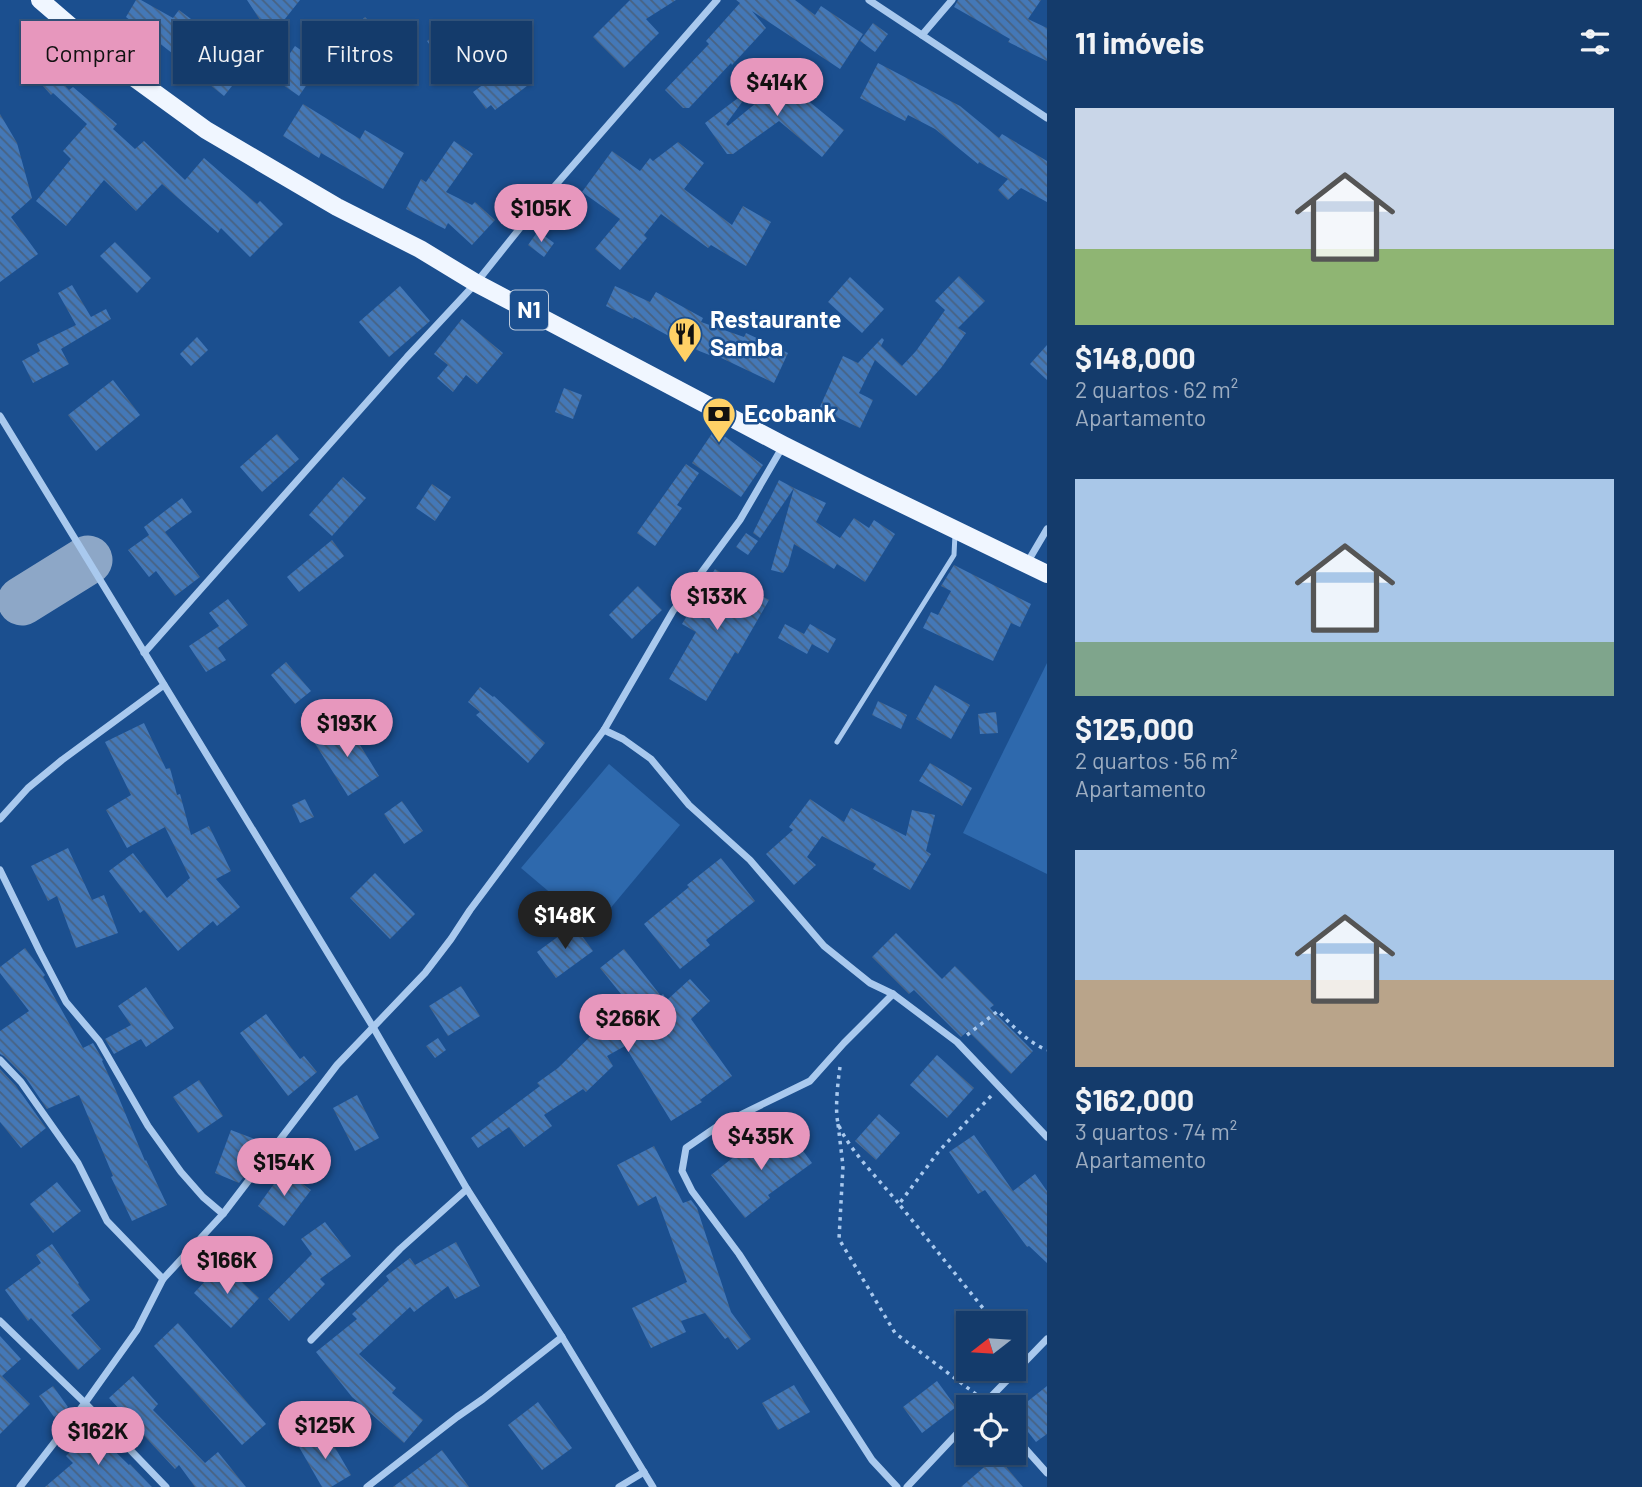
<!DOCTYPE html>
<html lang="pt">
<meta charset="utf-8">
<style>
:root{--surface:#143b6b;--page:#214673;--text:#f1f3f6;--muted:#9dadc1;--line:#33557e;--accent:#e797bd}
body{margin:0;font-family:Barlow,sans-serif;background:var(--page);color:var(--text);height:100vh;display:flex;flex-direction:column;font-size:26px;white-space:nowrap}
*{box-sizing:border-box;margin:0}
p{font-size:23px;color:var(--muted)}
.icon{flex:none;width:38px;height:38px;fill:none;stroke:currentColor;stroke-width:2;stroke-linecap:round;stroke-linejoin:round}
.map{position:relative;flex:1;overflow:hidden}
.sheet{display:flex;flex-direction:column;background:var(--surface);width:595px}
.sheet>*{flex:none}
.banner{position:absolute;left:21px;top:21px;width:665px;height:63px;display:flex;gap:14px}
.needle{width:46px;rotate:253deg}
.controls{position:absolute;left:956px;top:1311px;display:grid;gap:14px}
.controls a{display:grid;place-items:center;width:70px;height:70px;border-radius:0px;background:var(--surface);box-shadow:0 2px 5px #0004,0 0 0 2px var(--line);font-size:35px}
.price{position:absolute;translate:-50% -60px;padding:0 16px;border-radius:24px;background:var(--accent);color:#111;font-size:23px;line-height:46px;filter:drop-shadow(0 2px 4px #0008)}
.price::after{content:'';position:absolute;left:50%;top:42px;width:21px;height:16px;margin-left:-10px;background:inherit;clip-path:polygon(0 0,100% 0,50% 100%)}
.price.current{background:#222;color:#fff}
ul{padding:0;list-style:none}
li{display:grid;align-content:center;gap:14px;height:371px;padding:0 28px}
li span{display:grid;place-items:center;height:217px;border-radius:0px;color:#555}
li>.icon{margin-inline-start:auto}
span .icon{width:126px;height:126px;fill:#fffc;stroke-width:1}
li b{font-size:30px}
h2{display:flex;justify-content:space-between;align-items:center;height:84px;padding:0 28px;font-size:30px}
.tag{padding:0 24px;border-radius:0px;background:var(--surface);box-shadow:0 2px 5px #0004,0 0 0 2px var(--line);font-size:24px;line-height:63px}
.tag.current{background:var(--accent);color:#111}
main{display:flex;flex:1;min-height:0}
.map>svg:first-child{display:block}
</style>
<main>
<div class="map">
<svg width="1047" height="1487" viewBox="0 0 1047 1487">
<defs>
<pattern id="building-back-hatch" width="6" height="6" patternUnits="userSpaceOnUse" patternTransform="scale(1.75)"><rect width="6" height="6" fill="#4478b7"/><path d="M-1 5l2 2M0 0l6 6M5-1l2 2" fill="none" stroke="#486282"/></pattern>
</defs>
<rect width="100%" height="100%" fill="#1b4f8f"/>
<g fill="#2e69ad">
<path d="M 1047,663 L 1047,874 L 963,833 Z"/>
<path d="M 609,764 L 680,825 L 593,929 L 521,868 Z"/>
</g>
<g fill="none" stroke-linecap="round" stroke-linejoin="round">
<path stroke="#8da7c7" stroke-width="49" d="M 22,601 L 88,560"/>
</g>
<g fill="url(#building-back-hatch)">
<path d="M 136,0 L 141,0 L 173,18 L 179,10 L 215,37 L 218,34 L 252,61 L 224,96 L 190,69 L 191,68 L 126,17 Z"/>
<path d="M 247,0 L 300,0 L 273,34 L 259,21 L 260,20 Z"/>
<path d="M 630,0 L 676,0 L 646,19 L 659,33 L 624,68 L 593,37 Z"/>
<path d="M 736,0 L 795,0 L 815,15 L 821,6 L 863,34 L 840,69 L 752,11 L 766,28 L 732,65 L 731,63 L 689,108 L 683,108 L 665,90 L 709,44 L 706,41 L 740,3 Z"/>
<path d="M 958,0 L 1041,0 L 1028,19 L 1047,28 L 1047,61 L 1008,42 L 1010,39 L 954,7 Z"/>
<path d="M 365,17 L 384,36 L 363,56 L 344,37 Z"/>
<path d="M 455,21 L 478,55 L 451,74 L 427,41 Z"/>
<path d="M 873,23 L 888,34 L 875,52 L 860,41 Z"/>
<path d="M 295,46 L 321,64 L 299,96 L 273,78 Z"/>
<path d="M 39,57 L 69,90 L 73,87 L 117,124 L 113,129 L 135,149 L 144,141 L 185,180 L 204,158 L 257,204 L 260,201 L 283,224 L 250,257 L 221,228 L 218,233 L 162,184 L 136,211 L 104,180 L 66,226 L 36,201 L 71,159 L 63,151 L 87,124 L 53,93 L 51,95 L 27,68 Z"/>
<path d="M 514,62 L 531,83 L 495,110 L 491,105 L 486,109 L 473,92 Z"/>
<path d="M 878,63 L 960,106 L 999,138 L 1002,134 L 1047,161 L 1047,202 L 1021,188 L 1008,200 L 998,190 L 1008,179 L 979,162 L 978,164 L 935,129 L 908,115 L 905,121 L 860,98 Z"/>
<path d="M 799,68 L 816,90 L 806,99 L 844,130 L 822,157 L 779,121 L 733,154 L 727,154 L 705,123 L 746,92 L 748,94 L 726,124 L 728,126 Z"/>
<path d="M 303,104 L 360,139 L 365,130 L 404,153 L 383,189 L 321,153 L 319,158 L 283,136 Z"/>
<path d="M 0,114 L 17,143 L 32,198 L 11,217 L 38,254 L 0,282 Z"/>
<path d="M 454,141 L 473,154 L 446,192 L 472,205 L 475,202 L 495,220 L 472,245 L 448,223 L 445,229 L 406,209 L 421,179 L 426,182 Z"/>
<path d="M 678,142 L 704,163 L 684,189 L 732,225 L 743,206 L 771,222 L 746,266 L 711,245 L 708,248 L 661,214 L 644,235 L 647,238 L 620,270 L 595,249 L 620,219 L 582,192 L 612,151 L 640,171 L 650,158 L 653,161 Z"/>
<path d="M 538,231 L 554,243 L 544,257 L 528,245 Z"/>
<path d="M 115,242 L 151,278 L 137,293 L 100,256 Z"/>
<path d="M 959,276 L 985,301 L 958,328 L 966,333 L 941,368 L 916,396 L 875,360 L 859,393 L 873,400 L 860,428 L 819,409 L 843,356 L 858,363 L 882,338 L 884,340 L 881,346 L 902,366 L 916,351 L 945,310 L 935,301 Z"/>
<path d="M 850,277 L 884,309 L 862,333 L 828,302 Z"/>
<path d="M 72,285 L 91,317 L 106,309 L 111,319 L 61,349 L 69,364 L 33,383 L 22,361 L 40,351 L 37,344 L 76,325 L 58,293 Z"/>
<path d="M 400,286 L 430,321 L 389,357 L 359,322 Z"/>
<path d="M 615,286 L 650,302 L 656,292 L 703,318 L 701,322 L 744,337 L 746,333 L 788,353 L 774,383 L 713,354 L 712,356 L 689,347 L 634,317 L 633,319 L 606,306 Z"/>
<path d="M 462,319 L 503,353 L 477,384 L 466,375 L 453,392 L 437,378 L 448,365 L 434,354 Z"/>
<path d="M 197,337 L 208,350 L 191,366 L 180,354 Z"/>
<path d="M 1047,345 L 1047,380 L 1030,364 Z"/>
<path d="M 113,380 L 140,415 L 96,451 L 68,415 Z"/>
<path d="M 564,388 L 582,395 L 573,419 L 555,412 Z"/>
<path d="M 715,429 L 763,465 L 741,497 L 692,463 Z"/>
<path d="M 277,434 L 299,459 L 262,492 L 240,467 Z"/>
<path d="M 686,464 L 699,473 L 677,505 L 682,508 L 655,546 L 637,533 Z"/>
<path d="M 343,477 L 366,498 L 332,536 L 309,515 Z"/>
<path d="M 779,480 L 794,488 L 760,538 L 753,533 Z"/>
<path d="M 432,484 L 451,497 L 435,521 L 416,508 Z"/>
<path d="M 794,488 L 826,503 L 816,522 L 840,538 L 854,518 L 869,528 L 874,520 L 895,534 L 865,582 L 837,564 L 834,569 L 794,544 L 788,566 L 783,573 L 771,570 Z"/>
<path d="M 182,498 L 192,512 L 165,532 L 200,577 L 175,596 L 156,571 L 149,577 L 128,550 L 149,535 L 144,527 Z"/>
<path d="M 746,533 L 758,541 L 748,555 L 736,547 Z"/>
<path d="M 332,540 L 344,556 L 299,592 L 287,577 Z"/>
<path d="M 954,565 L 1031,604 L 1020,627 L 1011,623 L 993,661 L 923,628 L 931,612 L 938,615 L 951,591 L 941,586 Z"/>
<path d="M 715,569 L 769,600 L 738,654 L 735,652 L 706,701 L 669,679 L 696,632 L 682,624 Z"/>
<path d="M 638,586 L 662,610 L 632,639 L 609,615 Z"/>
<path d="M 228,599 L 248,625 L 218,648 L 226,660 L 206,672 L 189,646 L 219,626 L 209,613 Z"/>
<path d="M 785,624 L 804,634 L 810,624 L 836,639 L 828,653 L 812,644 L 807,654 L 778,638 Z"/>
<path d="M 286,662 L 311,691 L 295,704 L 271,675 Z"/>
<path d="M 935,685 L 970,705 L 951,739 L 916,719 Z"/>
<path d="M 480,687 L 493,697 L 494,696 L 545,743 L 528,763 L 476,715 L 480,712 L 468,702 Z"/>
<path d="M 878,701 L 907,715 L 901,729 L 872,715 Z"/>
<path d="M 996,712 L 998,733 L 980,734 L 978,714 Z"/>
<path d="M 346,722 L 379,776 L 348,796 L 314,742 Z"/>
<path d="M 144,723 L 166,769 L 170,768 L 177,795 L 180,794 L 191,835 L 209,826 L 231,871 L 216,879 L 240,907 L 217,926 L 213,921 L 178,951 L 144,910 L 140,913 L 109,871 L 133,853 L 167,898 L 190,878 L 165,827 L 127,848 L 106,810 L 131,795 L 105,742 Z"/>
<path d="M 930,763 L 972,788 L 962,806 L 919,781 Z"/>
<path d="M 305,799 L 314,817 L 300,823 L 292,805 Z"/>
<path d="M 810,799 L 844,822 L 851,808 L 906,836 L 912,810 L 935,815 L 926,851 L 931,854 L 910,890 L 873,869 L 876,864 L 822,836 L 807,857 L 816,865 L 794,885 L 766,854 L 793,830 L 789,827 Z"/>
<path d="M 402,801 L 423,831 L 404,844 L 384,814 Z"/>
<path d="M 68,848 L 92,900 L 104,895 L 118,933 L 76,948 L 57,896 L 48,901 L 31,866 Z"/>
<path d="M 721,858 L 755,901 L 706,940 L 710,945 L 680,969 L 644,924 L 689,887 L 687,885 Z"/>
<path d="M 375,873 L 415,914 L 390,939 L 350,898 Z"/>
<path d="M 574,925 L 593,951 L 556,978 L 537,952 Z"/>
<path d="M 896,933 L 942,979 L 955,966 L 994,1005 L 990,1008 L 1033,1051 L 1011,1074 L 968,1031 L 961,1037 L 914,990 L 909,994 L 872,957 Z"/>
<path d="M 25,948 L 45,975 L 43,977 L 83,1048 L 93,1043 L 103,1060 L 102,1061 L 116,1091 L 145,1161 L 146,1160 L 167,1205 L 132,1221 L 111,1177 L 113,1176 L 79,1095 L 47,1109 L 26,1078 L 4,1056 L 0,1054 L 0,1031 L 29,1011 L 0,973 L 0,967 Z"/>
<path d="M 624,949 L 661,996 L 663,994 L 667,1000 L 690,979 L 710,1001 L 691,1019 L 732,1076 L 700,1100 L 702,1102 L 671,1121 L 625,1046 L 607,1056 L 613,1066 L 586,1092 L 583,1089 L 544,1115 L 552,1126 L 524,1147 L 509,1127 L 478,1148 L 471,1138 L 540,1086 L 537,1083 L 558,1068 L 599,1028 L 592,1019 L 621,994 L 600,968 Z"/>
<path d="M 461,986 L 480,1016 L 448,1036 L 429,1006 Z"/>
<path d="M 146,987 L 174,1028 L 146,1047 L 141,1039 L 114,1054 L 105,1039 L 131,1025 L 118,1006 Z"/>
<path d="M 266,1014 L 300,1059 L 304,1056 L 317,1072 L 288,1096 L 240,1033 Z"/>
<path d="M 438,1038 L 446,1050 L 435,1058 L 426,1046 Z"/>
<path d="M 937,1055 L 974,1088 L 947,1118 L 910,1085 Z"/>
<path d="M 0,1069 L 16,1086 L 46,1128 L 21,1148 L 0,1122 Z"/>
<path d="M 199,1080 L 223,1116 L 198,1133 L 173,1097 Z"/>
<path d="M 357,1095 L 379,1138 L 355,1151 L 333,1108 Z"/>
<path d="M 879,1114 L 900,1133 L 876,1160 L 855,1141 Z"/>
<path d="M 787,1129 L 812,1163 L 768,1195 L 770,1198 L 745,1218 L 711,1175 L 749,1145 L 755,1152 Z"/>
<path d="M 231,1130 L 257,1140 L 243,1178 L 239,1183 L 215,1173 Z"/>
<path d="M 974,1135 L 1013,1191 L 1035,1174 L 1047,1191 L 1047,1263 L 1029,1246 L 1027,1247 L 985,1190 L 978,1194 L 949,1152 Z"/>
<path d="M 654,1146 L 683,1203 L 691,1200 L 697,1208 L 731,1312 L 751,1339 L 737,1350 L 728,1337 L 725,1339 L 705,1313 L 681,1321 L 686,1332 L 651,1348 L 632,1308 L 687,1282 L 656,1196 L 638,1206 L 617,1165 Z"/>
<path d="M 284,1170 L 311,1190 L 284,1226 L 258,1206 Z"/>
<path d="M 57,1182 L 81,1211 L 53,1233 L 30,1204 Z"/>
<path d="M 325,1222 L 351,1256 L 320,1279 L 325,1284 L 289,1321 L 268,1299 L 312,1254 L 301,1239 Z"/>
<path d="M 456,1242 L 480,1286 L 455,1299 L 448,1286 L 414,1312 L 410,1307 L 359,1354 L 396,1388 L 392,1393 L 423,1420 L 404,1443 L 352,1397 L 316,1352 L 357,1319 L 352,1314 L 389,1280 L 386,1276 L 410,1258 L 415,1265 Z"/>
<path d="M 52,1244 L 79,1283 L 78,1284 L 90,1300 L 71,1315 L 101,1349 L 78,1370 L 31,1318 L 28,1321 L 5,1290 L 41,1263 L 36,1255 Z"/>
<path d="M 222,1263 L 259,1298 L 231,1328 L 194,1293 Z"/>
<path d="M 178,1323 L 266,1424 L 242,1445 L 154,1346 Z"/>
<path d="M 0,1336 L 21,1359 L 2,1376 L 30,1404 L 0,1434 Z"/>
<path d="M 133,1376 L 158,1404 L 153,1410 L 205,1463 L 218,1452 L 246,1487 L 195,1487 L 179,1465 L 175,1469 L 109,1398 Z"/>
<path d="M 937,1381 L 956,1407 L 922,1433 L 903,1407 Z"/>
<path d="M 794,1385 L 810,1412 L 778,1430 L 762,1403 Z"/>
<path d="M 53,1386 L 68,1407 L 54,1417 L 39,1396 Z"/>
<path d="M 1047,1386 L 1047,1434 L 1036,1442 L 1013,1413 Z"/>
<path d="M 538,1402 L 572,1448 L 542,1470 L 508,1425 Z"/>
<path d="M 92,1429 L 129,1465 L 130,1464 L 152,1487 L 45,1487 L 73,1463 L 66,1456 Z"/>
<path d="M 326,1432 L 351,1475 L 331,1487 L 322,1487 L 299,1447 Z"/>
<path d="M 442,1450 L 469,1487 L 393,1487 L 433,1457 Z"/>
<path d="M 997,1456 L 1023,1487 L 961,1487 Z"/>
</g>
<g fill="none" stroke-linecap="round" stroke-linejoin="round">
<g stroke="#a9c9ee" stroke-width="3.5" stroke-dasharray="3.5 5" stroke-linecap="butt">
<path d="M 967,1035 L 998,1011 C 1013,1026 1027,1042 1047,1050"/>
<path d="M 840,1067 C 838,1080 834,1115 839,1126 C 850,1151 882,1183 899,1204"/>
<path d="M 991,1096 L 939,1151 L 899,1204 L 995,1323"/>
<path d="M 838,1124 L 843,1166 L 839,1239 L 895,1333 L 977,1395"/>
</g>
<path stroke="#a9c9ee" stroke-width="5" d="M 837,742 L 954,555 L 955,534"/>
<g stroke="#a9c9ee" stroke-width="7">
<path d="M 869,0 L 1047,118"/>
<path d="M 922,35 L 952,0"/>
<path d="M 0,416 L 373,1027 L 467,1189 L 562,1337 L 653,1487"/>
<path d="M 1027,563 L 1047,529"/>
<path d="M 144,653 L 407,357 L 476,283 L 540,203 L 717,0"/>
<path d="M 604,730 L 623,739 L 651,759 L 689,805 L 750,860 L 824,946 L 870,983 L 893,994 L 957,1042 L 1047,1137"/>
<path d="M 0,819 L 28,788 L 62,760 L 164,685"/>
<path d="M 0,870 L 40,952 L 66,1002 L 99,1041 L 148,1126 L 181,1172 L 203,1197 L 223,1214"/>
<path d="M 893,994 L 844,1043 L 810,1081 L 718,1126 L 686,1148 L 682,1171 L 692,1191 L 739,1254 L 872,1460 L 897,1487"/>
<path d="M 0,1060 L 21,1082 L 78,1163 L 107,1221 L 163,1279"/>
<path d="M 0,1321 L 85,1403 L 166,1487"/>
<path d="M 311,1340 L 400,1249 L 467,1189"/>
<path d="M 981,1407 L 1047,1339"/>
<path d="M 1013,1435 L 1047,1473"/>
<path d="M 20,1487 L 85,1403 L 137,1330 L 163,1279 L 223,1214 L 337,1065 L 425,973 L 451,939 L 470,910 L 604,730 L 673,611 L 740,520 L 783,446"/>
<path d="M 367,1487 L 457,1417 L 483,1399 L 562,1337"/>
<path d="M 619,1487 L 644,1472"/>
<path d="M 907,1487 L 968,1422"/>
</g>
<path stroke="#f0f6ff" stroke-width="18" d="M 40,0 L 111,61 L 206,130 L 337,207 L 420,249 L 476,283 L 783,445 L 861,484 L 1047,574"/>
</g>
<defs>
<g id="restaurant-pin" transform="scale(1.75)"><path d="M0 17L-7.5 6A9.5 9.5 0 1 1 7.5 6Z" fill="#ffd166" stroke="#1b4f8f"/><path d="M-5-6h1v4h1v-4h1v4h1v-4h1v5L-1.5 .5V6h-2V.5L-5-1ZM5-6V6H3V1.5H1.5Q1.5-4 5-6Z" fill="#111"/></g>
<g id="bank-pin" transform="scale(1.75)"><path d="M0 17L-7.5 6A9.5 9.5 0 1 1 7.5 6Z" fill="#ffd166" stroke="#1b4f8f"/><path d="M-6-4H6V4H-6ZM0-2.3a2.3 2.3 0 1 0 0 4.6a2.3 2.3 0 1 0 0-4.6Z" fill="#111"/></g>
</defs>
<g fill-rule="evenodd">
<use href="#restaurant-pin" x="685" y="334"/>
<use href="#bank-pin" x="719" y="414"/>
</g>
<g text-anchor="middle" stroke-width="5" stroke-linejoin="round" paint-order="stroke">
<rect fill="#1b4f8f" stroke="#bbcadd" stroke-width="2" x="510" y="290.5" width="38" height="39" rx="5"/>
<g font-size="23" font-weight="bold" fill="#fff">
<text x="529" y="318">N1</text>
</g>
<g font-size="24" font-weight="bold" fill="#fff" stroke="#1b4f8f" text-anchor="start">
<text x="710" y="328">Restaurante<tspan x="710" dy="28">Samba</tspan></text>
<text x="744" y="422">Ecobank</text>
</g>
</g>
</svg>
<div class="controls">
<a><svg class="needle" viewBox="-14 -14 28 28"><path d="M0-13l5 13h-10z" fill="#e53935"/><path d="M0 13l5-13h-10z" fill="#9dadc1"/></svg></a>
<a><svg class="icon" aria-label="locate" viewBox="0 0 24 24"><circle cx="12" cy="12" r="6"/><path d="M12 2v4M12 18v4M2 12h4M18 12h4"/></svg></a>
</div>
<b class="price" style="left:777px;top:118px">$414K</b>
<b class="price" style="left:541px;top:244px">$105K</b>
<b class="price" style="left:717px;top:632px">$133K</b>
<b class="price" style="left:347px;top:759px">$193K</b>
<b class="price current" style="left:565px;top:951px">$148K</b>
<b class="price" style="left:628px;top:1054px">$266K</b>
<b class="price" style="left:761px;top:1172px">$435K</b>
<b class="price" style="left:284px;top:1198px">$154K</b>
<b class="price" style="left:227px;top:1296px">$166K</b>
<b class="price" style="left:325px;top:1461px">$125K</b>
<b class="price" style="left:98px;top:1467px">$162K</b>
<div class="banner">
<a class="tag current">Comprar</a>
<a class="tag">Alugar</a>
<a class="tag">Filtros</a>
<a class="tag">Novo</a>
</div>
</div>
<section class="sheet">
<h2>11 imóveis<svg class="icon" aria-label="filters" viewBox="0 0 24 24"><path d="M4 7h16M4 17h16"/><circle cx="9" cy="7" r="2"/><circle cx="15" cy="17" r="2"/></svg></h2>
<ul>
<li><span style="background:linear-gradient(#c9d6e8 65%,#8fb573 0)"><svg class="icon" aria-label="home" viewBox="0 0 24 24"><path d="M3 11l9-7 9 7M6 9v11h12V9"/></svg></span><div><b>$148,000</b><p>2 quartos · 62 m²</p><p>Apartamento</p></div></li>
<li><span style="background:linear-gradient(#a9c7e8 75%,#7fa58c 0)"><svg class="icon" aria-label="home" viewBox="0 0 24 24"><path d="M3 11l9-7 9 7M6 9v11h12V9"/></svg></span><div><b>$125,000</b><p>2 quartos · 56 m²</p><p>Apartamento</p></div></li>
<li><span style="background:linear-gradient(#a9c7e8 60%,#b9a48a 0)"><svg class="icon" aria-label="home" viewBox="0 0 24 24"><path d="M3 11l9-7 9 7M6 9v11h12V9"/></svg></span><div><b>$162,000</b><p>3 quartos · 74 m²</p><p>Apartamento</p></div></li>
</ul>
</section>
</main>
